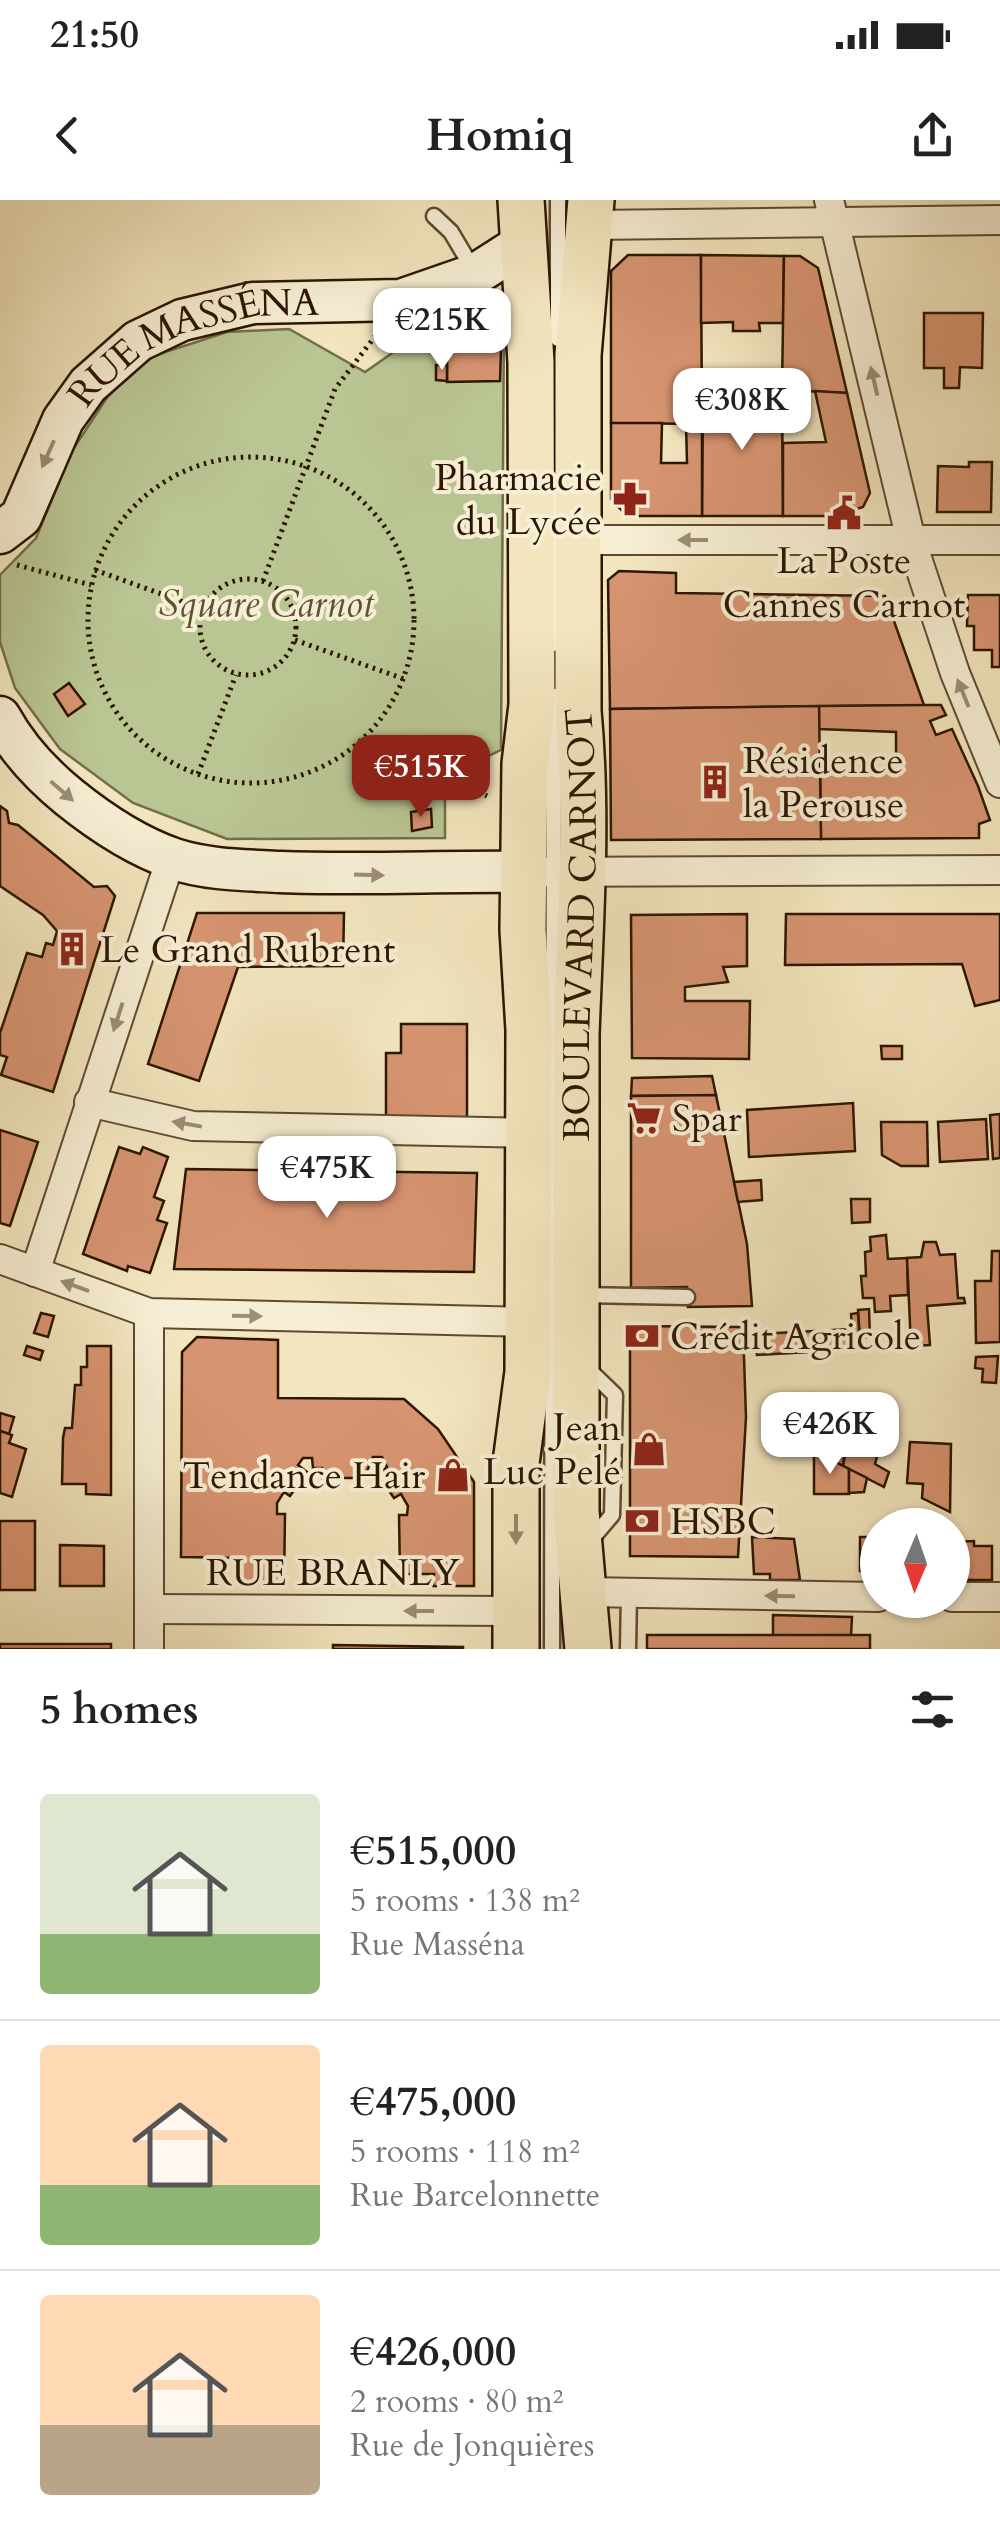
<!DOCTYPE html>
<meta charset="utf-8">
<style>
:root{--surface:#fff;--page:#f2f2f2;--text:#222;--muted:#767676;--line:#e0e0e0;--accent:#8f2418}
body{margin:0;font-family:Cardo,serif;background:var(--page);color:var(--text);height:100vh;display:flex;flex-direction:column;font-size:38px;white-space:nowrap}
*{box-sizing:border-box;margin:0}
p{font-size:32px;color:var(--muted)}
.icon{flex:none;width:55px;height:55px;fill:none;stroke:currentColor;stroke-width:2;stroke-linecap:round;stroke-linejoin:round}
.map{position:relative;height:1449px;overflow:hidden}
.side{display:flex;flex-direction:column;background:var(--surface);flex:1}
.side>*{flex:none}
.needle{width:65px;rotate:182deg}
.controls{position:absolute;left:860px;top:1308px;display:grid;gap:20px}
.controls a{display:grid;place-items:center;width:110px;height:110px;border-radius:50%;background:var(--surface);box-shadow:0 2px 8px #0004;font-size:50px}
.price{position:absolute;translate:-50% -85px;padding:0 22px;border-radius:20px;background:#fff;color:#222;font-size:32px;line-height:65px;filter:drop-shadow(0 2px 5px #0008)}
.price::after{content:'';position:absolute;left:50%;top:60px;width:30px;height:22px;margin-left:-15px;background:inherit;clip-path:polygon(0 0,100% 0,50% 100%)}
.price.current{background:var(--accent);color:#fff}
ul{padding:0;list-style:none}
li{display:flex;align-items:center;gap:30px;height:250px;padding:0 40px}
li+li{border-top:2px solid var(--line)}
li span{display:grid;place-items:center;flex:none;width:280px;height:200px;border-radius:10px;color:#555}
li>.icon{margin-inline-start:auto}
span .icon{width:120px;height:120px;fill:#fffc;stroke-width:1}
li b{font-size:42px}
h2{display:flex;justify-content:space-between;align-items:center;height:120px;padding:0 40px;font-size:42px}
.status{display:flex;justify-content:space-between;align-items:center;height:70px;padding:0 50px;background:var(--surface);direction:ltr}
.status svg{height:28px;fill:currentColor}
header{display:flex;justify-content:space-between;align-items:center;height:130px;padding:0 40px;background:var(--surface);font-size:45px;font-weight:800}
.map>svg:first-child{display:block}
</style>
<div class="status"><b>21:50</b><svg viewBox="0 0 49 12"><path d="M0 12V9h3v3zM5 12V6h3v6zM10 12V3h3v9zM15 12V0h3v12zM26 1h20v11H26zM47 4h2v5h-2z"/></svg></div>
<header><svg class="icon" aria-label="back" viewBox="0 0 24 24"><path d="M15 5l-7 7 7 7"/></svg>Homiq<svg class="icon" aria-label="share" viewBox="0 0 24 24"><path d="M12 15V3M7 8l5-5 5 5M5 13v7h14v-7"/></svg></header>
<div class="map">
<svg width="1000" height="1449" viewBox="0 0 1000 1449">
<rect width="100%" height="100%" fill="#f3e6bf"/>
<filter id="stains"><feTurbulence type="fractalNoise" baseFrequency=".002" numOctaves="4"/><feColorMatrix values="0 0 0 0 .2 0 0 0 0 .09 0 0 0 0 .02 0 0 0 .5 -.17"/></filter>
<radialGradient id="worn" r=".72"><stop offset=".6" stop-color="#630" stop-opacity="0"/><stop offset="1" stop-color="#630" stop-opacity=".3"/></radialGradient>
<path fill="#b9c593" stroke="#726e4a" stroke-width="2.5" d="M 471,98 L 504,122 L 501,550 L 445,577 L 445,638 L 227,639 L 133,603 L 60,549 L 15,488 L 0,442 L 0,375 L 36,338 L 72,251 L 108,196 L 150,157 L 227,132 L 289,129 L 365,172 Z"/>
<g fill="#d79471" stroke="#2c1600" stroke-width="2.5">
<path d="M 628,55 L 701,55 L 702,224 L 611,223 L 611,71 Z"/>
<path d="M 701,55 L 784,56 L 783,123 L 759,123 L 760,131 L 733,131 L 733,122 L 701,123 Z"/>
<path d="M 784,56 L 800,56 L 818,68 L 847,193 L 782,190 Z"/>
<path d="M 924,113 L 983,113 L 982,168 L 960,167 L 959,188 L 944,188 L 944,168 L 924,168 Z"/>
<path d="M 447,150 L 501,150 L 500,181 L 447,182 Z"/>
<path d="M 436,165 L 447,165 L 447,181 L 436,180 Z"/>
<path d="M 703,188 L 782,190 L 783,316 L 702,316 Z"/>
<path d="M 782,190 L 800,191 L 800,212 L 783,212 Z"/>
<path d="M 815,191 L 847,193 L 870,293 L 863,307 L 847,312 L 847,316 L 783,316 L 783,243 L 826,242 Z"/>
<path d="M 611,223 L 662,223 L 661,263 L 687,263 L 686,223 L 702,224 L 702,316 L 627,316 L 611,299 Z"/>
<path d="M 969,262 L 992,262 L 991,312 L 937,312 L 938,266 L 969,267 Z"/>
<path d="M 619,371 L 676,373 L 676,393 L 885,396 L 924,505 L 610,509 L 608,380 Z"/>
<path d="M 968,395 L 1000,395 L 1000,467 L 992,467 L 992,450 L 974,450 L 974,426 L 967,426 Z"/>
<path d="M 69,483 L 85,504 L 68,516 L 54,494 Z"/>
<path d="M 924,505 L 941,505 L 946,515 L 930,521 L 936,535 L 952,529 L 978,586 L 990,620 L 979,624 L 979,638 L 821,639 L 820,557 L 862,558 L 862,573 L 896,572 L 896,532 L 819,529 L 819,506 Z"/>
<path d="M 819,506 L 821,639 L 611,640 L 610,509 Z"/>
<path d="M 0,606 L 7,611 L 9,623 L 18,625 L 94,687 L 107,686 L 115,696 L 53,892 L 1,875 L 7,857 L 0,855 L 0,833 L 27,753 L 42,757 L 46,743 L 53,745 L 57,731 L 43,715 L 0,686 Z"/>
<path d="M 431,609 L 432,627 L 412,631 L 411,612 Z"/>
<path d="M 197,713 L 344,713 L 343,766 L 238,767 L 199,881 L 148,864 Z"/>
<path d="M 747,714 L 747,766 L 723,767 L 728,782 L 685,787 L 685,801 L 750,801 L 749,859 L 632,858 L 631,715 Z"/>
<path d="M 786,714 L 1000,714 L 1000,800 L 975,806 L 962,764 L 785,765 Z"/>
<path d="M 401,824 L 467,824 L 467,921 L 386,921 L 386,853 L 401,853 Z"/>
<path d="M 881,846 L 902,846 L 902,859 L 882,859 Z"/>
<path d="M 712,876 L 716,895 L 631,896 L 632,878 Z"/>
<path d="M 716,895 L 747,1044 L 752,1106 L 688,1107 L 687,1087 L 631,1088 L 631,896 Z"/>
<path d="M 853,903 L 855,951 L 749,957 L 747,910 Z"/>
<path d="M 1000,914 L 1000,958 L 993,959 L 990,915 Z"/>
<path d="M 986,919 L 988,959 L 940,962 L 938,922 Z"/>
<path d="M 881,922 L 927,922 L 928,966 L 901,966 L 882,955 Z"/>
<path d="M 0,930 L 38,942 L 10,1026 L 0,1023 Z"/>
<path d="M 119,947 L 140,954 L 143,947 L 168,957 L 154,997 L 164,1001 L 157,1020 L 167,1023 L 150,1073 L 128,1066 L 127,1071 L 83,1054 Z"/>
<path d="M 186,969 L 477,973 L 474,1072 L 174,1069 Z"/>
<path d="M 761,980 L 762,1000 L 738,1002 L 734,982 Z"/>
<path d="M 851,999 L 870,999 L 870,1022 L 852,1023 Z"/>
<path d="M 886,1035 L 888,1059 L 907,1058 L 908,1095 L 890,1096 L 891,1111 L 875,1112 L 874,1098 L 863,1098 L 861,1076 L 866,1076 L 865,1052 L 871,1051 L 870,1037 Z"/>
<path d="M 924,1042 L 936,1042 L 940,1055 L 955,1054 L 958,1098 L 964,1098 L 965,1103 L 927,1106 L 930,1145 L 911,1146 L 907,1058 L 921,1057 Z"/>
<path d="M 992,1051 L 1000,1051 L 1000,1142 L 976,1143 L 975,1081 L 991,1081 Z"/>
<path d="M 869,1109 L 870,1137 L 860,1138 L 858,1110 Z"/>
<path d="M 41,1113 L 54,1116 L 48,1137 L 34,1133 Z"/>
<path d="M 858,1113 L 860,1149 L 757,1155 L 755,1134 L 852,1129 L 851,1114 Z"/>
<path d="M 630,1126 L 743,1127 L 746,1217 L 738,1357 L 630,1356 Z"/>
<path d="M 197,1137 L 278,1140 L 278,1198 L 404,1199 L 438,1229 L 474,1282 L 474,1386 L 433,1386 L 434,1374 L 400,1374 L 399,1315 L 407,1315 L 408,1306 L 401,1294 L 394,1298 L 378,1275 L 387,1267 L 382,1257 L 373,1257 L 364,1278 L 322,1278 L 322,1268 L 313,1268 L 312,1258 L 303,1258 L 298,1265 L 307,1272 L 290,1296 L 284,1292 L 277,1303 L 277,1314 L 285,1314 L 284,1384 L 242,1384 L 241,1358 L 181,1357 L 182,1152 Z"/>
<path d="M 27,1146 L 43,1151 L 40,1160 L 24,1155 Z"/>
<path d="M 87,1146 L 111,1146 L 111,1295 L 86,1294 L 86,1284 L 62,1284 L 63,1238 L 65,1228 L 72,1228 L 75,1185 L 81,1185 L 81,1167 L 87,1167 Z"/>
<path d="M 998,1156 L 996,1183 L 982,1182 L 983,1169 L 975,1168 L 976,1157 Z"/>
<path d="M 797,1203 L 849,1227 L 843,1266 L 766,1228 L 776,1207 L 792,1214 Z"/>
<path d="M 0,1213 L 14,1217 L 9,1234 L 0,1231 Z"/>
<path d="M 0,1231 L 12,1235 L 9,1243 L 26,1249 L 12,1297 L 0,1293 Z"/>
<path d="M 849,1231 L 882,1239 L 875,1264 L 889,1272 L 884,1287 L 843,1266 Z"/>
<path d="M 910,1242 L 951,1244 L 950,1312 L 922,1298 L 923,1284 L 907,1283 Z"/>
<path d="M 814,1251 L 849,1269 L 849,1294 L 814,1294 Z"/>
<path d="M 849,1269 L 867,1278 L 864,1292 L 849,1293 Z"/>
<rect x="0" y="1321" width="35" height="69"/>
<path d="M 752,1337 L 794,1339 L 800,1380 L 770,1380 L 770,1374 L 754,1374 Z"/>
<rect x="860" y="1337" width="18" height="34"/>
<path d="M 974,1341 L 974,1346 L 992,1346 L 992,1380 L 962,1380 L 961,1369 L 952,1369 L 952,1342 Z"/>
<path d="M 60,1345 L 104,1346 L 104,1386 L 60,1386 Z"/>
<path d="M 773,1415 L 852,1417 L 851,1436 L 773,1435 Z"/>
<rect x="647" y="1435" width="223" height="14"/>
<rect x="0" y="1444" width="111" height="5"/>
<path d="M 333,1445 L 463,1447 L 463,1449 L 333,1449 Z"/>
</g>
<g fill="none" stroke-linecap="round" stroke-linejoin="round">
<g stroke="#5e4a30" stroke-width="19">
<g id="lane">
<path d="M 558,0 L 558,139"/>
<path d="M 434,16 L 451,32 L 473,69"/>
<path d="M 554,444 L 556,291"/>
<path d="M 582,1095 L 687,1097"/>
<path d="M 584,1165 L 615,1195 L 612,1315 L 589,1342"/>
<path d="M 552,1449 L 554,496"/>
<path d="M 628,1449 L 629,1393"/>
</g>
</g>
<g stroke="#5e4a30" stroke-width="32">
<g id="street">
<path d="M 829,0 L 911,340 L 955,473 L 1000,583"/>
<path d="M 591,25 L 1000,20"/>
<path d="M 578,340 L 1000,340"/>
<path d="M 525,672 L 1000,670"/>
<path d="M 89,902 L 193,926 L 529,933"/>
<path d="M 0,1059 L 149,1113 L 528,1122"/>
<path d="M 35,1072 L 171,658"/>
<path d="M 584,1392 L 878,1397"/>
<path d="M 952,1397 L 1000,1397"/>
<path d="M 149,1409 L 516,1411"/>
<path d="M 149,1449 L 149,1113"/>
</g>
</g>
<g stroke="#2c1600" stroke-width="45">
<g id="secondary">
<path id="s1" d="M 0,333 L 21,317 L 63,220 L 88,185 L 138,141 L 182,120 L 253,103 L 401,100 L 476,74 L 523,44"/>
<path d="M 0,517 C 17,548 42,575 69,597 C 100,622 136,646 174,659 C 208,670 245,670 280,672 C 362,675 443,671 525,672"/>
</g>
</g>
<g stroke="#2c1600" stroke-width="50">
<g id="primary">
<path d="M 516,1449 L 516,1263 L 528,1172 L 529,830 L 523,730 L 525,564 L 532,505 L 531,162 L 521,0"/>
<path id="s2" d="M 588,1449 L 576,1311 L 576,834 C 580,726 588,618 578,511 L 578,155 L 591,0"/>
</g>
</g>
<g stroke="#2c1600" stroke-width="5" stroke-dasharray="2.5 5" stroke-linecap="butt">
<circle cx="251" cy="420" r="163"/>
<path d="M 17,365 L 91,385"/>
<path d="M 95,370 L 203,409"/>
<circle cx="248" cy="427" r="48"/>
<path d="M 263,381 L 335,189 L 376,135"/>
<path d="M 295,440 L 404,479"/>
<path d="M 362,540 L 487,596"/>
<path d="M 198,574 L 236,475"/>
</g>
<use href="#lane" stroke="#f7efd5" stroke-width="14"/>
<use href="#street" stroke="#f7efd5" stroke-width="28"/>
<use href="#secondary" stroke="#f7efd5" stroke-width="40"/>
<use href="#primary" stroke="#f3e6bf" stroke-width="45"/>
</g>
<defs><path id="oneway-solid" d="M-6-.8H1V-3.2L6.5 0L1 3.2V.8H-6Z" transform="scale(2.5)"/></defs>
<g fill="#9c8d75">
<use href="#oneway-solid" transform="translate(874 181) rotate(-103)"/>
<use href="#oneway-solid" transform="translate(48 254) rotate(114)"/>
<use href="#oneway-solid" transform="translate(693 340) rotate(-180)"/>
<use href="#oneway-solid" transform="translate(963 493) rotate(-112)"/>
<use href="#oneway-solid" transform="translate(62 591) rotate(41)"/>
<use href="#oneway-solid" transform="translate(369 675) rotate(2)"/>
<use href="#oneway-solid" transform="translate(118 817) rotate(108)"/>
<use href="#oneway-solid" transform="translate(187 924) rotate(-170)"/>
<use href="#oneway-solid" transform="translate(75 1086) rotate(-160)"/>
<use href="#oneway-solid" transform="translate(247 1116) rotate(1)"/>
<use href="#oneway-solid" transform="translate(780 1396) rotate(-179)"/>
<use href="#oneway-solid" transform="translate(419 1411) rotate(180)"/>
</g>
<use fill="#998869" href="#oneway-solid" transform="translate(516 1329) rotate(90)"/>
<defs>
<g id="pharmacy-bare" transform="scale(2.7)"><path d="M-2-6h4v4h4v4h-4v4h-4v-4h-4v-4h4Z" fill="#8f2418" stroke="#f7efd5" stroke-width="2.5" paint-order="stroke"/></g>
<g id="civic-bare" transform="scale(2.7)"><path d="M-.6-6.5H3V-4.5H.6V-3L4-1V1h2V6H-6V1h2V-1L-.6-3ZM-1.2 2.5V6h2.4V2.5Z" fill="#8f2418" stroke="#f7efd5" stroke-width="2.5" paint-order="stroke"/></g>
<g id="building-bare" transform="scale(2.7)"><path d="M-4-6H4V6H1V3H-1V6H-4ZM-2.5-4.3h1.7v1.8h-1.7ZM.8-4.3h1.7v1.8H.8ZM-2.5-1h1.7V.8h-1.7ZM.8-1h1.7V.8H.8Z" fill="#8f2418" stroke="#f7efd5" stroke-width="2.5" paint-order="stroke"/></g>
<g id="supermarket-bare" transform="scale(2.7)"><path d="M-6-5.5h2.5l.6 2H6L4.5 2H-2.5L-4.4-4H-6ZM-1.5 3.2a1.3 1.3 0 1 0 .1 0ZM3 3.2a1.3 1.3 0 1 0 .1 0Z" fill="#8f2418" stroke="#f7efd5" stroke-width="2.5" paint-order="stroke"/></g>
<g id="bank-bare" transform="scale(2.7)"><path d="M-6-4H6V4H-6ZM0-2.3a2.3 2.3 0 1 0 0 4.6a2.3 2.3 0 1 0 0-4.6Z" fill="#8f2418" stroke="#f7efd5" stroke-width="2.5" paint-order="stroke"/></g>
<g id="shop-bare" transform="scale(2.7)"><path d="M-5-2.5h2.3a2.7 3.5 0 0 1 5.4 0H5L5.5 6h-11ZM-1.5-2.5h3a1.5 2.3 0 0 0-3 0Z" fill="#8f2418" stroke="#f7efd5" stroke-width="2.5" paint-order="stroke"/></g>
</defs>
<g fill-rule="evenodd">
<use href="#pharmacy-bare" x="630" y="299"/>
<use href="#civic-bare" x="844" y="313"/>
<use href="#building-bare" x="715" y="582"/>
<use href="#building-bare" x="72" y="749"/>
<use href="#supermarket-bare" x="644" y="918"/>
<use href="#bank-bare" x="642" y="1136"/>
<use href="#shop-bare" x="649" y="1249"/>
<use href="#shop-bare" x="453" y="1275"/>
<use href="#bank-bare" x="642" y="1321"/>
</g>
<g text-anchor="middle" stroke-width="8" stroke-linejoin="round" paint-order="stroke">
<g font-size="38" fill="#2c1600" stroke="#f7efd5">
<text dy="13" stroke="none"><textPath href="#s1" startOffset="292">RUE MASSÉNA</textPath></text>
<text dy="13" stroke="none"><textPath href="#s2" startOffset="725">BOULEVARD CARNOT</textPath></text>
<text x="333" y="1385">RUE BRANLY</text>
</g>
<g font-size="38" fill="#2c1600" stroke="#f7efd5" text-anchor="start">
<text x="602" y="290" text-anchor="end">Pharmacie<tspan x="602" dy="44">du Lycée</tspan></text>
<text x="844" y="373" text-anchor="middle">La Poste<tspan x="844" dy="44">Cannes Carnot</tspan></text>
<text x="743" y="573">Résidence<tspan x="743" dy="44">la Perouse</tspan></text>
<text x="100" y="762">Le Grand Rubrent</text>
<text x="672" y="931">Spar</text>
<text x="670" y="1149">Crédit Agricole</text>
<text x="621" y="1240" text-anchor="end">Jean<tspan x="621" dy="44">Luc Pelé</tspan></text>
<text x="425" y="1288" text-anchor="end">Tendance Hair</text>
<text x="670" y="1334">HSBC</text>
</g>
<g font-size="38" font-style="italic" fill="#5d5333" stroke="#f7efd5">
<text x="266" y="416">Square Carnot</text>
</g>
</g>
<rect width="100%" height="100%" filter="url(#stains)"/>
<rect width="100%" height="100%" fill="url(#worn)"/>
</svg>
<div class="controls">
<a><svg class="needle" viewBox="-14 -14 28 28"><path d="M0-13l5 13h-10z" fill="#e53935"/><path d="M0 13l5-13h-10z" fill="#767676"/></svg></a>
</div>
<b class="price" style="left:442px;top:173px">€215K</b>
<b class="price" style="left:742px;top:253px">€308K</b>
<b class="price current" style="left:421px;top:620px">€515K</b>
<b class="price" style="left:327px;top:1021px">€475K</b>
<b class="price" style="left:830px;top:1277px">€426K</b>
</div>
<section class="side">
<h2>5 homes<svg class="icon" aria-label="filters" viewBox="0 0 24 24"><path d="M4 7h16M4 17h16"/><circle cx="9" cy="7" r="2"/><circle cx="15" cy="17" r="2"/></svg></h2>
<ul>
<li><span style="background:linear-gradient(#dfe7d0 70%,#8fb573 0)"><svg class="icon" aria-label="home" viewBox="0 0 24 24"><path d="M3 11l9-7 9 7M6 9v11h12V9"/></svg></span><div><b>€515,000</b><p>5 rooms · 138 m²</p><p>Rue Masséna</p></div></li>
<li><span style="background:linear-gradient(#ffd9b3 70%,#8fb573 0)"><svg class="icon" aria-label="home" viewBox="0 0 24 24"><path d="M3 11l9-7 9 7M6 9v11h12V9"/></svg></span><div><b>€475,000</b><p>5 rooms · 118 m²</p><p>Rue Barcelonnette</p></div></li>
<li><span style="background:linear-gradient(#ffd9b3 65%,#b9a48a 0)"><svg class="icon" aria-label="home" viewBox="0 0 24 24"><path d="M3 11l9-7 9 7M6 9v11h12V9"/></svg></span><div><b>€426,000</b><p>2 rooms · 80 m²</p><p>Rue de Jonquières</p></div></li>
</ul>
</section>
